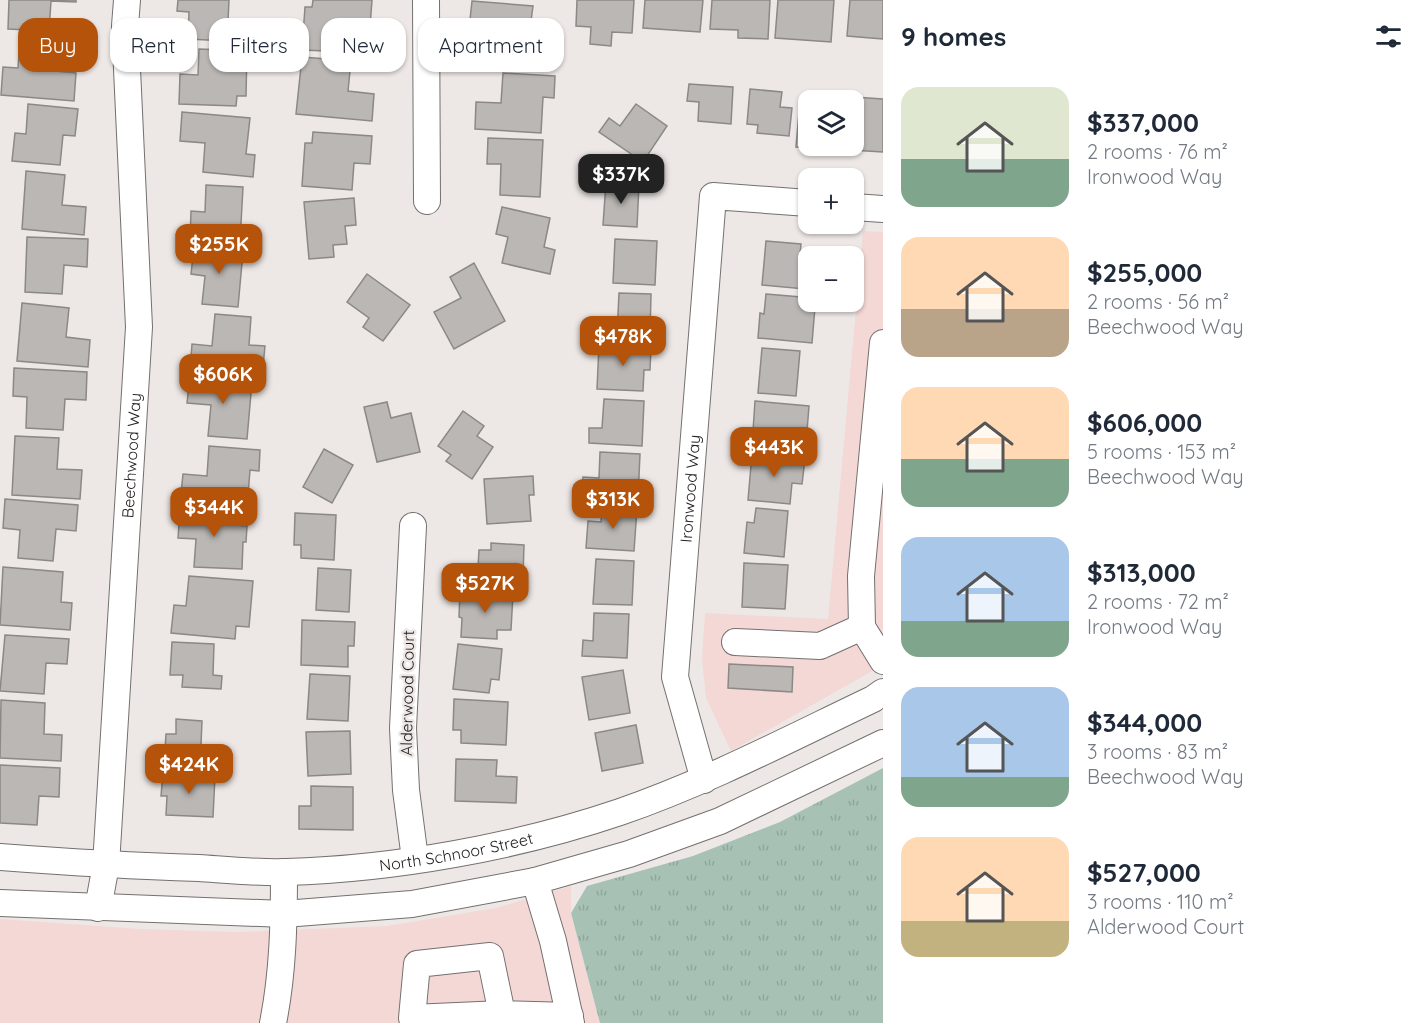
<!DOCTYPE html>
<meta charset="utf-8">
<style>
:root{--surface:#fff;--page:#f2f2f3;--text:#1f2937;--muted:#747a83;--accent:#b45309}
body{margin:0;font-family:Quicksand,sans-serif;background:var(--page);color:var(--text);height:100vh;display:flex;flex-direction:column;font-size:22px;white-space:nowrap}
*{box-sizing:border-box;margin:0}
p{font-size:20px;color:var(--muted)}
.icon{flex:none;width:33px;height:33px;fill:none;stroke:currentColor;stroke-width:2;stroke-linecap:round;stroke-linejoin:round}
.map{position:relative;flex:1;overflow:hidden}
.drawer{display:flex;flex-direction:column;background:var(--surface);width:540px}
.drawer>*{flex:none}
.banner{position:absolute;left:18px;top:18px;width:570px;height:54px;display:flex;gap:12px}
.controls{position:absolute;left:798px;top:90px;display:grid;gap:12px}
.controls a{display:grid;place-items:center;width:66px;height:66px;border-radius:12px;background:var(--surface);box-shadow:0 2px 4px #0004;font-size:30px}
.price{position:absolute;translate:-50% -51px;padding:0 14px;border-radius:12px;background:var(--accent);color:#fff;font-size:20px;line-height:39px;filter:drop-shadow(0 2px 3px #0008)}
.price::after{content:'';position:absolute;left:50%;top:36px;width:18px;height:14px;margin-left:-9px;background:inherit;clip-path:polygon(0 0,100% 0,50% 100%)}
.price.current{background:#222;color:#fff}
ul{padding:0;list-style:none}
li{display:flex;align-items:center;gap:18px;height:150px;padding:0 18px}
li span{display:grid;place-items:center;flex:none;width:168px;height:120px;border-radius:18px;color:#555}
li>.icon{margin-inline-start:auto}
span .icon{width:72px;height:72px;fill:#fffc;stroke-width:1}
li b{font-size:26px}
h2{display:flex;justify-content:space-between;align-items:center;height:72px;padding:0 18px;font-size:26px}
.pill{padding:0 21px;border-radius:18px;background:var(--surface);box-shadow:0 2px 4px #0004;font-size:21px;line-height:54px}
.pill.current{background:var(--accent);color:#fff}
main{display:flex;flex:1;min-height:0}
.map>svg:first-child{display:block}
</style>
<main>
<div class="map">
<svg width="883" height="1023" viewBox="0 0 883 1023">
<defs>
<pattern id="grass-tufts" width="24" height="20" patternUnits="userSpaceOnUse" patternTransform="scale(1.5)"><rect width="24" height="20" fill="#a7c2b5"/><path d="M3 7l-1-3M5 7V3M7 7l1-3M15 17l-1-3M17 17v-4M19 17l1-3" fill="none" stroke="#8fa69b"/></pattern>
</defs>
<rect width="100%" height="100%" fill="#ede8e6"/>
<g fill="#f3d8d6">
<path d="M 863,231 L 883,232 L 883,665 L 731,751 L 706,698 L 702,659 L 705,613 L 828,619 Z"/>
<path d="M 571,886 L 571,913 L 600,1023 L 0,1023 L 0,919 L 141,929 L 238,932 L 387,926 L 496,908 Z"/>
</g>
<path fill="url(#grass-tufts)" d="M 883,768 L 883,1023 L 600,1023 L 571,913 L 587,886 L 693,856 L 780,822 Z"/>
<g fill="#bab7b4" stroke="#8b8885" stroke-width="1.5">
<path d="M 9,0 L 76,0 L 76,2 L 51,1 L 49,31 L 8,29 Z"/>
<path d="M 178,0 L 229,0 L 227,41 L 188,39 L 189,12 L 177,11 Z"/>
<path d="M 313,0 L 372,0 L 370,27 L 353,27 L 351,52 L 302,50 L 305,7 L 312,7 Z"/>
<path d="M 577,0 L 634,0 L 632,33 L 612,32 L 611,46 L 590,44 L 591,27 L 576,26 Z"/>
<path d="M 645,0 L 703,0 L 700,32 L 643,28 Z"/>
<path d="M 712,0 L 770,0 L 768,39 L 738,38 L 738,30 L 710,29 Z"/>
<path d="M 778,0 L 834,0 L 831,42 L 775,38 Z"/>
<path d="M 850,0 L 883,0 L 883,39 L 847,36 Z"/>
<path d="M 472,1 L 533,6 L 530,29 L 557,31 L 554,67 L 490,61 L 493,31 L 469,29 Z"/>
<path d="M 20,39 L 57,42 L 55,71 L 76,73 L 74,101 L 1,95 L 3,67 L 18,68 Z"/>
<path d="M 199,49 L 247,51 L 246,96 L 237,96 L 236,106 L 179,104 L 180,74 L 198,75 Z"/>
<path d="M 302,57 L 351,61 L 348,91 L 374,94 L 372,121 L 296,114 Z"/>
<path d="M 503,73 L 555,76 L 554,98 L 543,97 L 541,133 L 475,129 L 476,102 L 501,103 Z"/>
<path d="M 689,84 L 733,87 L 731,124 L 698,121 L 699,102 L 687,101 Z"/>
<path d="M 750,89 L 782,92 L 780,107 L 792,108 L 789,136 L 757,133 L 758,125 L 747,124 Z"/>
<path d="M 854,97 L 883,99 L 883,152 L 851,150 L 851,146 L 854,146 Z"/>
<path d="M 800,101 L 808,102 L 808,146 L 842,146 L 841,151 L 796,147 Z"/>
<path d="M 28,104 L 78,109 L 75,136 L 63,135 L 60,165 L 12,161 L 15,133 L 26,134 Z"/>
<path d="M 636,104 L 667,126 L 643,162 L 599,132 L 609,118 L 620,126 Z"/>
<path d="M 182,112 L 250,118 L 246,154 L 255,155 L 253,177 L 203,172 L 205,143 L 180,141 Z"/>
<path d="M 313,132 L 372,136 L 370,164 L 354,163 L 352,190 L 302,186 L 305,143 L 312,143 Z"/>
<path d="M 488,138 L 543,140 L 540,197 L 500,195 L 501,164 L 487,164 Z"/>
<path d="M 26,171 L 65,175 L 62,205 L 86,207 L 84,235 L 22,229 Z"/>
<path d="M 606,182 L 639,184 L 637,227 L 603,225 Z"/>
<path d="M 206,185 L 243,187 L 240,242 L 190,240 L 191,211 L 205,212 Z"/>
<path d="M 354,198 L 356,225 L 345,226 L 347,244 L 333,245 L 334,257 L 309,259 L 304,202 Z"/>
<path d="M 502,207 L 550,218 L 544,247 L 555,250 L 550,274 L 502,263 L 508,237 L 496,234 Z"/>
<path d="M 27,237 L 88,239 L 87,267 L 64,265 L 62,294 L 25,292 Z"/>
<path d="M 615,239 L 657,241 L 655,285 L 613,283 Z"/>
<path d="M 766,241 L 801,244 L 800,255 L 808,256 L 805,289 L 762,285 Z"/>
<path d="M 194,247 L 243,252 L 238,307 L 202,304 L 205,276 L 191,274 Z"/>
<path d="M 474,263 L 505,321 L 454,349 L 434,312 L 461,298 L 450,277 Z"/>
<path d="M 367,274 L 410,305 L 383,341 L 363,327 L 369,318 L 347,302 Z"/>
<path d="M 619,293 L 651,294 L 650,336 L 617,336 Z"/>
<path d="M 766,294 L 801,297 L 800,306 L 815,307 L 812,343 L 758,338 L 760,313 L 764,314 Z"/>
<path d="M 22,303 L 69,308 L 66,337 L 90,340 L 88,367 L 17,361 Z"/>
<path d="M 215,314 L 251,317 L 249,345 L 265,346 L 262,377 L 190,371 L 192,344 L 212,346 Z"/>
<path d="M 599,345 L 651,347 L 650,370 L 644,370 L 643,391 L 597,389 Z"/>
<path d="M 762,348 L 800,351 L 796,396 L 758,393 Z"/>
<path d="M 14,368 L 87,372 L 86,400 L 65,399 L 63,430 L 26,428 L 27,397 L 13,396 Z"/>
<path d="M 190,376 L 252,382 L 247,439 L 208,436 L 211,405 L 187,403 Z"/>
<path d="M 604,399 L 644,401 L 642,446 L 589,443 L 589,428 L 602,428 Z"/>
<path d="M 755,401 L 809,406 L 807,431 L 796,430 L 795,450 L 752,446 Z"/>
<path d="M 387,402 L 391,418 L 411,413 L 420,452 L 377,462 L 364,407 Z"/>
<path d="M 463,411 L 484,426 L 477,436 L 493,447 L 472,479 L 446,461 L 451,455 L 438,446 Z"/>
<path d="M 15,436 L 59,438 L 57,469 L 82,470 L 80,499 L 12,495 Z"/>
<path d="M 209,446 L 260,450 L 259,471 L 250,470 L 247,508 L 180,503 L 183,474 L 207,476 Z"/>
<path d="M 324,449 L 353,465 L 332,503 L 303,487 Z"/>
<path d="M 600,452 L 640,454 L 638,498 L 583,495 L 583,477 L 599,478 Z"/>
<path d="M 752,454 L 805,459 L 802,484 L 792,483 L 790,504 L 748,500 Z"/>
<path d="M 533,476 L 534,495 L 529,495 L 531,521 L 487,524 L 484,479 Z"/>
<path d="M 5,499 L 78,505 L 76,531 L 56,529 L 53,561 L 18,558 L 20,530 L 3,528 Z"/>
<path d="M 602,506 L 637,508 L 634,551 L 586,548 L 588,521 L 601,522 Z"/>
<path d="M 756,508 L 788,511 L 784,557 L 744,553 L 747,522 L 754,523 Z"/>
<path d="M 180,510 L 237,514 L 236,525 L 247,526 L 246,542 L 243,542 L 242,569 L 194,567 L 196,539 L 178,538 Z"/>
<path d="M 295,513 L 336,515 L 334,560 L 301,558 L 301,545 L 294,545 Z"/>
<path d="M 491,543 L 524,545 L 523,577 L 503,576 L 503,585 L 477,584 L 479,550 L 491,550 Z"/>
<path d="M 596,559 L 634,561 L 632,605 L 593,604 Z"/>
<path d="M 744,563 L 788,565 L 785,609 L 742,607 Z"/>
<path d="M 3,567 L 63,572 L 61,602 L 72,603 L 70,630 L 0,625 Z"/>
<path d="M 318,568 L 351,570 L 349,612 L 316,610 Z"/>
<path d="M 189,576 L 253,581 L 249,627 L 236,626 L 235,639 L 171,633 L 174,605 L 186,606 Z"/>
<path d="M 460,591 L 513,594 L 511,630 L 497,630 L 497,639 L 461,637 L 462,618 L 459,617 Z"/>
<path d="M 594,613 L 629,614 L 627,658 L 582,656 L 583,640 L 593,641 Z"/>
<path d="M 302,620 L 355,622 L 354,646 L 348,646 L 348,667 L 301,665 Z"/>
<path d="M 5,635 L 69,639 L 67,664 L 46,663 L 44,694 L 0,691 Z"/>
<path d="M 172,642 L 214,644 L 213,675 L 222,676 L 221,689 L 182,687 L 183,675 L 170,675 Z"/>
<path d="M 458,644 L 502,649 L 499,680 L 491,679 L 489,693 L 453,689 Z"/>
<path d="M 729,664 L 793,667 L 792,692 L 728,688 Z"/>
<path d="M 623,670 L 630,713 L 589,720 L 582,677 Z"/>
<path d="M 310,674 L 350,676 L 348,721 L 307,719 Z"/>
<path d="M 454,699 L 508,702 L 506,745 L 461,743 L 461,730 L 453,730 Z"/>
<path d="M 1,700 L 45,703 L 44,734 L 62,735 L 61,761 L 0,758 Z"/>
<path d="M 176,719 L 202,721 L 200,768 L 164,766 L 166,734 L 176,734 Z"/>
<path d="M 636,725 L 643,763 L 602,771 L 595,733 Z"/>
<path d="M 350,731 L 351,774 L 308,776 L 306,732 Z"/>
<path d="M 456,759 L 497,760 L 496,776 L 517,777 L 516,803 L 455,801 Z"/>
<path d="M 0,765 L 60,768 L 59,797 L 39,796 L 37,825 L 0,823 Z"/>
<path d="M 163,773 L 215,776 L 213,817 L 166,815 L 167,796 L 161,796 Z"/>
<path d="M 311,786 L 353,787 L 353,830 L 299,829 L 299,806 L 311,806 Z"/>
</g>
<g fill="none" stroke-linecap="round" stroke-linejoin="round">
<g stroke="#74706e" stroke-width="28">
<g id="minor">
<path d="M 426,0 L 427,201"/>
<path d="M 854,207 L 883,209"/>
<path d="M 883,343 L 861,576 L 862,627 L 883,661"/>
<path d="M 413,526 L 403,728 L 406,790 L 415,859"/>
<path d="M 735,642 L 820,646 L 862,627"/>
<path id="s1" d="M 704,780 L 675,677 L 713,196 L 808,203"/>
<path id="s2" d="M 0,857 C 66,862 133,866 199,868 C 228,870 257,873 286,872 C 394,869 517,847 620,812 C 707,782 789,739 873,699 L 883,692"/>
<path d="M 535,881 L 553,941 L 571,1023"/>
<path d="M 0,903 L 284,914 L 412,904 L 535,881 L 629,854 L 720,821 L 883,743"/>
<path id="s3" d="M 98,908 L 106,865 L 139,327 L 125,26 L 127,0"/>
<path d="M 502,1014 L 412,1018 L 417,964 L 490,956 L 502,1014 L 570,1016"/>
<path d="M 273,1023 C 283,973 284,923 284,872"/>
</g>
</g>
<use href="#minor" stroke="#fff" stroke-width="26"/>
</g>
<g text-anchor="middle" stroke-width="5" stroke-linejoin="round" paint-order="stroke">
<g font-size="16" fill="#1f1d1c" stroke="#ede8e6">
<text dy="6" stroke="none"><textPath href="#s3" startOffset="454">Beechwood Way</textPath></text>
<text dy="6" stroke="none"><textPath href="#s1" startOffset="296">Ironwood Way</textPath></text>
<text transform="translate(407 693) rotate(-89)" y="6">Alderwood Court</text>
<text dy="6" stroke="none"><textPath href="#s2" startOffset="458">North Schnoor Street</textPath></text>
</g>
</g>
</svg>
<div class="controls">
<a><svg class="icon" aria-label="layers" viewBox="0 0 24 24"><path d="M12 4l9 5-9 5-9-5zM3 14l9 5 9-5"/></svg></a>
<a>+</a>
<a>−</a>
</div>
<b class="price current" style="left:621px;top:205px">$337K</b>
<b class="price" style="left:219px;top:275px">$255K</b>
<b class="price" style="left:623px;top:367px">$478K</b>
<b class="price" style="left:223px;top:405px">$606K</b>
<b class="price" style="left:774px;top:478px">$443K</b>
<b class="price" style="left:613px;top:530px">$313K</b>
<b class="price" style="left:214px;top:538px">$344K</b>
<b class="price" style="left:485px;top:614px">$527K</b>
<b class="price" style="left:189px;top:795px">$424K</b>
<div class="banner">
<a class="pill current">Buy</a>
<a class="pill">Rent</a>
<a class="pill">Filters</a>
<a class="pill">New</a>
<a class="pill">Apartment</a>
</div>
</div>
<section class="drawer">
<h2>9 homes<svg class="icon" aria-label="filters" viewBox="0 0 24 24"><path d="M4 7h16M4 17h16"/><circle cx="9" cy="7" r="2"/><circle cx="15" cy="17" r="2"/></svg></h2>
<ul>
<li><span style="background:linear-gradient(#dfe7d0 60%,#7fa58c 0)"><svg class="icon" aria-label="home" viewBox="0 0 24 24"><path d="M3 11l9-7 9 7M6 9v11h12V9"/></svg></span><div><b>$337,000</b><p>2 rooms · 76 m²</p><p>Ironwood Way</p></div></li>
<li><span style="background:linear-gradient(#ffd9b3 60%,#b9a48a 0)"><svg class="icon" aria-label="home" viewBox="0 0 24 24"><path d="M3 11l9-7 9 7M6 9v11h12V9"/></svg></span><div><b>$255,000</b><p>2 rooms · 56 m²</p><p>Beechwood Way</p></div></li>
<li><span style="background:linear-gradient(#ffd9b3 60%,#7fa58c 0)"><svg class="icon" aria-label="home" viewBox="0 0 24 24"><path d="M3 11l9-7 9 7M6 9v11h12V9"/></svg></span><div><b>$606,000</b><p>5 rooms · 153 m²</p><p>Beechwood Way</p></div></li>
<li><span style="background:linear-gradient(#a9c7e8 70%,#7fa58c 0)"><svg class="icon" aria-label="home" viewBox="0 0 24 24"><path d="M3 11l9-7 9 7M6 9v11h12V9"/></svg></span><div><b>$313,000</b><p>2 rooms · 72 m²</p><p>Ironwood Way</p></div></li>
<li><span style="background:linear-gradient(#a9c7e8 75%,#7fa58c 0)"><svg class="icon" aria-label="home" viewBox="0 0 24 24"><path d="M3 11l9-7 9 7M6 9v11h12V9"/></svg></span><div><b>$344,000</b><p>3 rooms · 83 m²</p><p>Beechwood Way</p></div></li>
<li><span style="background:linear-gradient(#ffd9b3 70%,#c2b280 0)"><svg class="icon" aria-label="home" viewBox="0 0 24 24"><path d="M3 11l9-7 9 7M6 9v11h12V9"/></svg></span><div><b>$527,000</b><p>3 rooms · 110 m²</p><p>Alderwood Court</p></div></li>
</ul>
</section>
</main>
